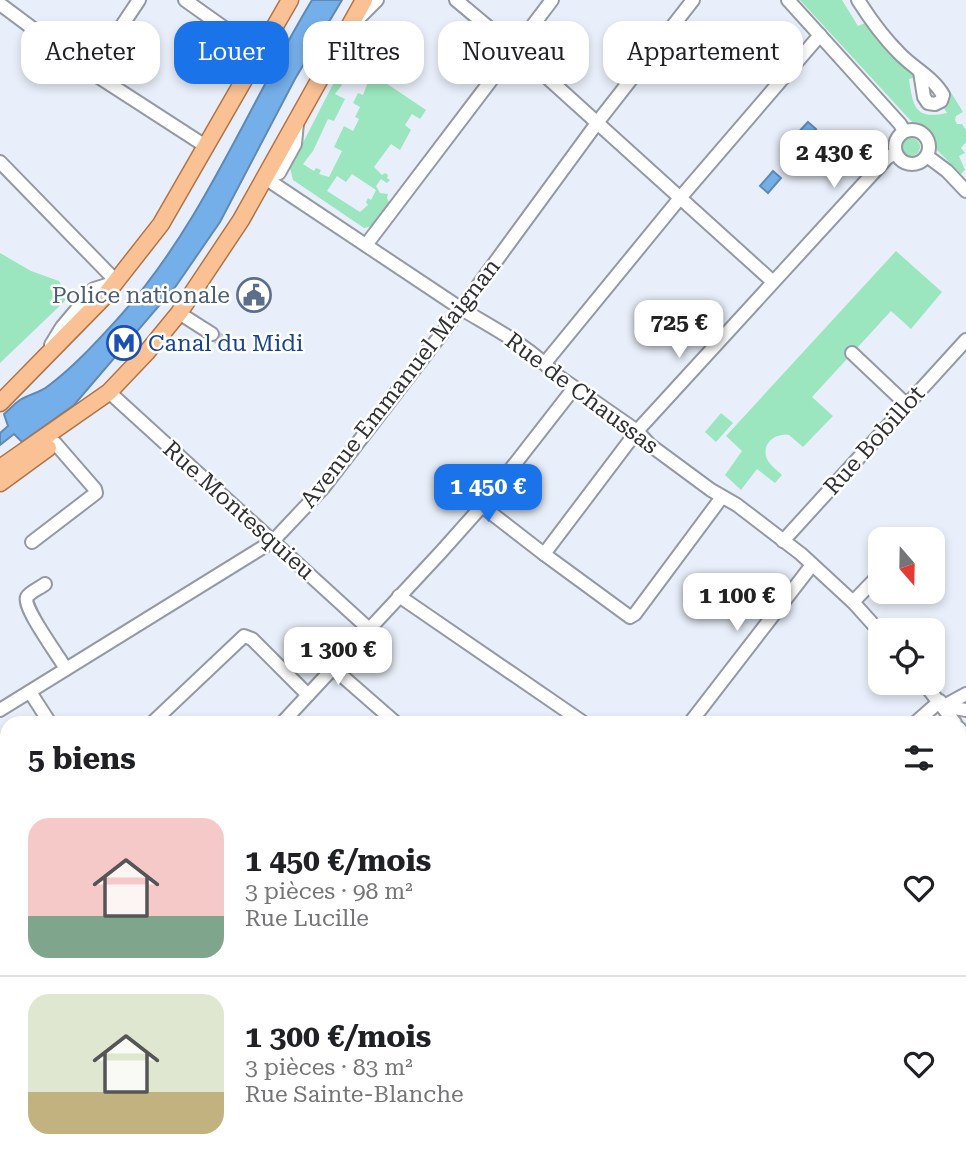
<!DOCTYPE html>
<html lang="fr">
<meta charset="utf-8">
<style>
:root{--surface:#fff;--page:#f6f6f6;--text:#202124;--muted:#757577;--line:#e0e0e0;--accent:#1a73e8}
body{margin:0;font-family:"Roboto Serif",serif;background:var(--page);color:var(--text);height:100vh;display:flex;flex-direction:column;font-size:26px;white-space:nowrap}
*{box-sizing:border-box;margin:0}
p{font-size:23px;color:var(--muted)}
.icon{flex:none;width:38px;height:38px;fill:none;stroke:currentColor;stroke-width:2;stroke-linecap:round;stroke-linejoin:round}
.map{position:relative;flex:1;overflow:hidden}
.side{position:absolute;left:0px;top:716px;width:966px;height:450px;display:flex;flex-direction:column;background:var(--surface);border-radius:21px 21px 0 0;box-shadow:0 4px 10px #0003}
.side>*{flex:none}
.top-card{position:absolute;left:21px;top:21px;width:924px;height:63px;display:flex;gap:14px}
.needle{width:46px;rotate:160deg}
.controls{position:absolute;left:868px;top:527px;display:grid;gap:14px}
.controls a{display:grid;place-items:center;width:77px;height:77px;border-radius:14px;background:var(--surface);box-shadow:0 4px 10px #0003;font-size:35px}
.price{position:absolute;translate:-50% -60px;padding:0 16px;border-radius:14px;background:#fff;color:#222;font-size:23px;line-height:46px;filter:drop-shadow(0 2px 4px #0008)}
.price::after{content:'';position:absolute;left:50%;top:42px;width:21px;height:16px;margin-left:-10px;background:inherit;clip-path:polygon(0 0,100% 0,50% 100%)}
.price.on{background:var(--accent);color:#fff}
ul{padding:0;list-style:none}
li{display:flex;align-items:center;gap:21px;height:175px;padding:0 28px}
li+li{border-top:2px solid var(--line)}
li span{display:grid;place-items:center;flex:none;width:196px;height:140px;border-radius:21px;color:#555}
li>.icon{margin-inline-start:auto}
span .icon{width:84px;height:84px;fill:#fffc;stroke-width:1}
li b{font-size:30px}
h2{display:flex;justify-content:space-between;align-items:center;height:84px;padding:0 28px;font-size:30px}
.pill{padding:0 24px;border-radius:21px;background:var(--surface);box-shadow:0 4px 10px #0003;font-size:24px;line-height:63px}
.pill.on{background:var(--accent);color:#fff}
.map>svg:first-child{display:block}
</style>
<div class="map">
<svg width="966" height="1164" viewBox="0 0 966 1164">
<rect width="100%" height="100%" fill="#e9effa"/>
<g fill="#9be6be" fill-rule="evenodd">
<path d="M 800,0 L 842,0 L 858,26 L 865,23 L 877,40 L 915,75 L 916,77 L 909,79 C 913,107 915,120 947,113 L 943,107 L 944,89 L 947,86 L 963,112 L 956,116 L 955,120 L 957,124 L 962,124 L 966,130 L 966,142 L 961,148 L 965,153 L 959,156 L 965,170 L 961,174 L 937,150 L 930,131 L 911,121 Z"/>
<path d="M 347,57 L 353,62 L 348,72 L 345,72 L 340,83 L 342,85 L 335,94 L 345,99 L 334,121 L 328,119 L 313,151 L 303,164 L 314,171 L 316,168 L 321,170 L 319,174 L 329,177 L 342,151 L 334,147 L 344,126 L 353,131 L 359,119 L 355,117 L 360,107 L 353,103 L 358,93 L 363,95 L 368,82 L 364,80 L 368,71 L 426,110 L 420,119 L 412,114 L 405,125 L 411,130 L 400,150 L 391,144 L 374,167 L 382,175 L 385,173 L 388,175 L 387,178 L 390,180 L 387,183 L 381,179 L 376,186 L 380,193 L 388,194 L 387,198 L 390,204 L 374,226 L 364,228 L 293,180 L 290,168 ZM 352,174 L 376,190 L 371,200 L 368,198 L 366,202 L 368,205 L 360,212 L 327,191 L 337,176 L 346,182 Z"/>
<circle cx="911" cy="147" r="9"/>
<path d="M 896,251 L 942,292 L 911,329 L 891,311 L 812,397 L 833,416 L 803,447 L 789,435 C 777,433 763,441 766,456 C 768,464 777,470 782,475 L 775,483 L 757,469 L 741,490 L 725,475 L 742,451 L 726,436 Z"/>
<path d="M 0,253 L 31,271 L 59,281 L 68,298 L 0,363 Z"/>
<path d="M 721,413 L 733,423 L 716,442 L 705,432 Z"/>
<path d="M 959,983 L 966,989 L 966,1061 L 959,1069 Z"/>
</g>
<g fill="#75afe9" stroke="#6089b3" stroke-width="2">
<path d="M 312,0 L 342,0 L 295,79 L 220,222 L 176,286 L 74,405 L 22,442 L 14,434 L 0,445 L 0,433 L 8,426 L 4,414 C 9,410 14,404 20,400 C 29,394 40,393 48,386 C 75,366 99,339 121,315 C 203,223 249,104 312,0 Z"/>
<path d="M 808,122 L 816,129 L 802,144 L 794,137 Z"/>
<path d="M 773,171 L 781,178 L 768,193 L 760,186 Z"/>
</g>
<g fill="none" stroke-linecap="round" stroke-linejoin="round">
<path stroke="#c4c9d3" stroke-width="12" stroke-dasharray="12 6" stroke-linecap="butt" d="M 212,334 L 231,347"/>
<g stroke="#9499a3" stroke-width="16">
<g id="minor">
<path d="M 185,0 L 237,37 L 260,50"/>
<path d="M 456,0 L 530,62 L 772,281"/>
<path d="M 788,0 L 900,124 L 904,131"/>
<path d="M 858,0 C 870,19 883,37 899,53 C 913,68 933,77 943,95 L 941,101 L 935,104 L 928,103 L 924,97 L 920,72"/>
<path d="M 0,4 L 91,72 L 207,147"/>
<path d="M 357,20 L 377,0"/>
<path d="M 91,72 L 139,0"/>
<circle cx="912" cy="147" r="17"/>
<path d="M 927,156 L 947,171 L 966,191"/>
<path d="M 0,162 L 117,282"/>
<path d="M 265,178 L 460,308 C 493,328 529,346 555,374 L 637,431 L 650,445 L 711,490 L 737,505 L 801,554 L 853,602 L 880,632"/>
<path d="M 265,178 L 279,173 L 295,144 L 297,123"/>
<path d="M 366,245 L 552,0"/>
<path d="M 179,313 L 212,334"/>
<path d="M 51,345 L 62,327 L 94,289 L 116,282"/>
<path d="M 852,353 L 907,405"/>
<path d="M 545,363 L 680,198 L 820,35"/>
<path d="M 109,392 L 369,629"/>
<path d="M 482,506 L 544,554 L 630,617 L 635,614 L 722,497"/>
<path d="M 783,541 L 966,340"/>
<path d="M 32,542 L 96,493 L 95,489 L 55,443"/>
<path d="M 544,554 L 637,431 L 887,158 L 895,153"/>
<path d="M 45,584 C 40,588 30,592 27,597 C 22,607 60,658 66,669"/>
<path d="M 399,596 L 584,723"/>
<path d="M 853,602 L 880,574"/>
<path d="M 333,668 L 396,723"/>
<path d="M 923,682 L 955,723"/>
<path d="M 30,692 L 50,723"/>
<path d="M 944,706 L 966,694"/>
<path d="M 944,706 L 966,710"/>
<path d="M 0,710 L 273,541 L 323,488 L 466,302 L 600,119 L 693,0"/>
<path d="M 152,723 L 244,636 L 252,639 L 308,695"/>
<path d="M 282,723 L 441,552 L 482,506 L 574,388"/>
<path d="M 690,723 L 812,565"/>
<path d="M 915,723 L 940,701"/>
<path d="M 959,728 L 966,736"/>
<path d="M 0,854 L 7,851"/>
<path d="M 959,931 L 966,923"/>
<path d="M 0,968 L 7,966"/>
<path d="M 0,1075 L 7,1074"/>
<path d="M 959,1121 L 966,1114"/>
<path d="M 298,1158 L 303,1164"/>
<path d="M 438,1158 L 444,1164"/>
<path d="M 685,1158 L 690,1164"/>
<path d="M 897,1158 L 904,1164"/>
<path d="M 32,1164 L 71,1158"/>
<path d="M 257,1164 L 265,1158"/>
<path d="M 708,1164 L 714,1158"/>
<path d="M 785,1164 L 791,1158"/>
<path d="M 855,1164 L 861,1158"/>
<path d="M 917,1164 L 923,1158"/>
</g>
</g>
<g stroke="#b07445" stroke-width="19">
<g id="major">
<path d="M 0,403 L 103,298 L 161,224 L 290,0"/>
<path d="M 0,468 L 109,392 L 147,352 L 179,313 L 241,220 L 364,0"/>
<path d="M 0,483 L 48,448"/>
<path d="M 0,809 L 7,819"/>
<path d="M 228,1158 L 232,1164"/>
</g>
</g>
<use href="#minor" stroke="#fff" stroke-width="12"/>
<use href="#major" stroke="#fac195" stroke-width="16"/>
</g>
<defs>
<g id="civic-ring" transform="scale(1.75)"><circle r="9.5" fill="#fff" stroke="#5c6f8a" stroke-width="1.5"/><path d="M-.6-6.5H3V-4.5H.6V-3L4-1V1h2V6H-6V1h2V-1L-.6-3ZM-1.2 2.5V6h2.4V2.5Z" fill="#5c6f8a"/></g>
<g id="metro-ring" transform="scale(1.75)"><circle r="9.5" fill="#fff" stroke="#1a4fb4" stroke-width="1.5"/><path d="M-5.5 5V-5H-3L0 0L3-5H5.5V5H3V-.5L0 4L-3-.5V5Z" fill="#1a4fb4"/></g>
</defs>
<g fill-rule="evenodd">
<use href="#civic-ring" x="254" y="295"/>
<use href="#metro-ring" x="124" y="343"/>
</g>
<g text-anchor="middle" stroke-width="5" stroke-linejoin="round" paint-order="stroke">
<g font-size="23" fill="#4e5e75" stroke="#fff" text-anchor="end">
<text x="230" y="303">Police nationale</text>
</g>
<g font-size="23" fill="#164399" stroke="#fff" text-anchor="start">
<text x="148" y="351">Canal du Midi</text>
</g>
<g font-size="23" fill="#2f3135" stroke="#fff">
<text transform="translate(400 383) rotate(-52)" y="8">Avenue Emmanuel Maignan</text>
<text transform="translate(582 393) rotate(37)" y="8">Rue de Chaussas</text>
<text transform="translate(874 440) rotate(-48)" y="8">Rue Bobillot</text>
<text transform="translate(239 510) rotate(42)" y="8">Rue Montesquieu</text>
</g>
</g>
</svg>
<div class="controls">
<a><svg class="needle" viewBox="-14 -14 28 28"><path d="M0-13l5 13h-10z" fill="#e53935"/><path d="M0 13l5-13h-10z" fill="#757577"/></svg></a>
<a><svg class="icon" aria-label="locate" viewBox="0 0 24 24"><circle cx="12" cy="12" r="6"/><path d="M12 2v4M12 18v4M2 12h4M18 12h4"/></svg></a>
</div>
<b class="price" style="left:834px;top:190px">2 430 €</b>
<b class="price" style="left:679px;top:360px">725 €</b>
<b class="price on" style="left:488px;top:524px">1 450 €</b>
<b class="price" style="left:737px;top:633px">1 100 €</b>
<b class="price" style="left:338px;top:687px">1 300 €</b>
<div class="top-card">
<a class="pill">Acheter</a>
<a class="pill on">Louer</a>
<a class="pill">Filtres</a>
<a class="pill">Nouveau</a>
<a class="pill">Appartement</a>
</div>
<section class="side">
<h2>5 biens<svg class="icon" aria-label="filters" viewBox="0 0 24 24"><path d="M4 7h16M4 17h16"/><circle cx="9" cy="7" r="2"/><circle cx="15" cy="17" r="2"/></svg></h2>
<ul>
<li><span style="background:linear-gradient(#f6c9c9 70%,#7fa58c 0)"><svg class="icon" aria-label="home" viewBox="0 0 24 24"><path d="M3 11l9-7 9 7M6 9v11h12V9"/></svg></span><div><b>1 450 €/mois</b><p>3 pièces · 98 m²</p><p>Rue Lucille</p></div><svg class="icon" aria-label="heart" viewBox="0 0 24 24"><path d="M12 20l-8-8c-3-5 5-10 8-4 3-6 11-1 8 4z"/></svg></li>
<li><span style="background:linear-gradient(#dfe7d0 70%,#c2b280 0)"><svg class="icon" aria-label="home" viewBox="0 0 24 24"><path d="M3 11l9-7 9 7M6 9v11h12V9"/></svg></span><div><b>1 300 €/mois</b><p>3 pièces · 83 m²</p><p>Rue Sainte-Blanche</p></div><svg class="icon" aria-label="heart" viewBox="0 0 24 24"><path d="M12 20l-8-8c-3-5 5-10 8-4 3-6 11-1 8 4z"/></svg></li>
</ul>
</section>
</div>
